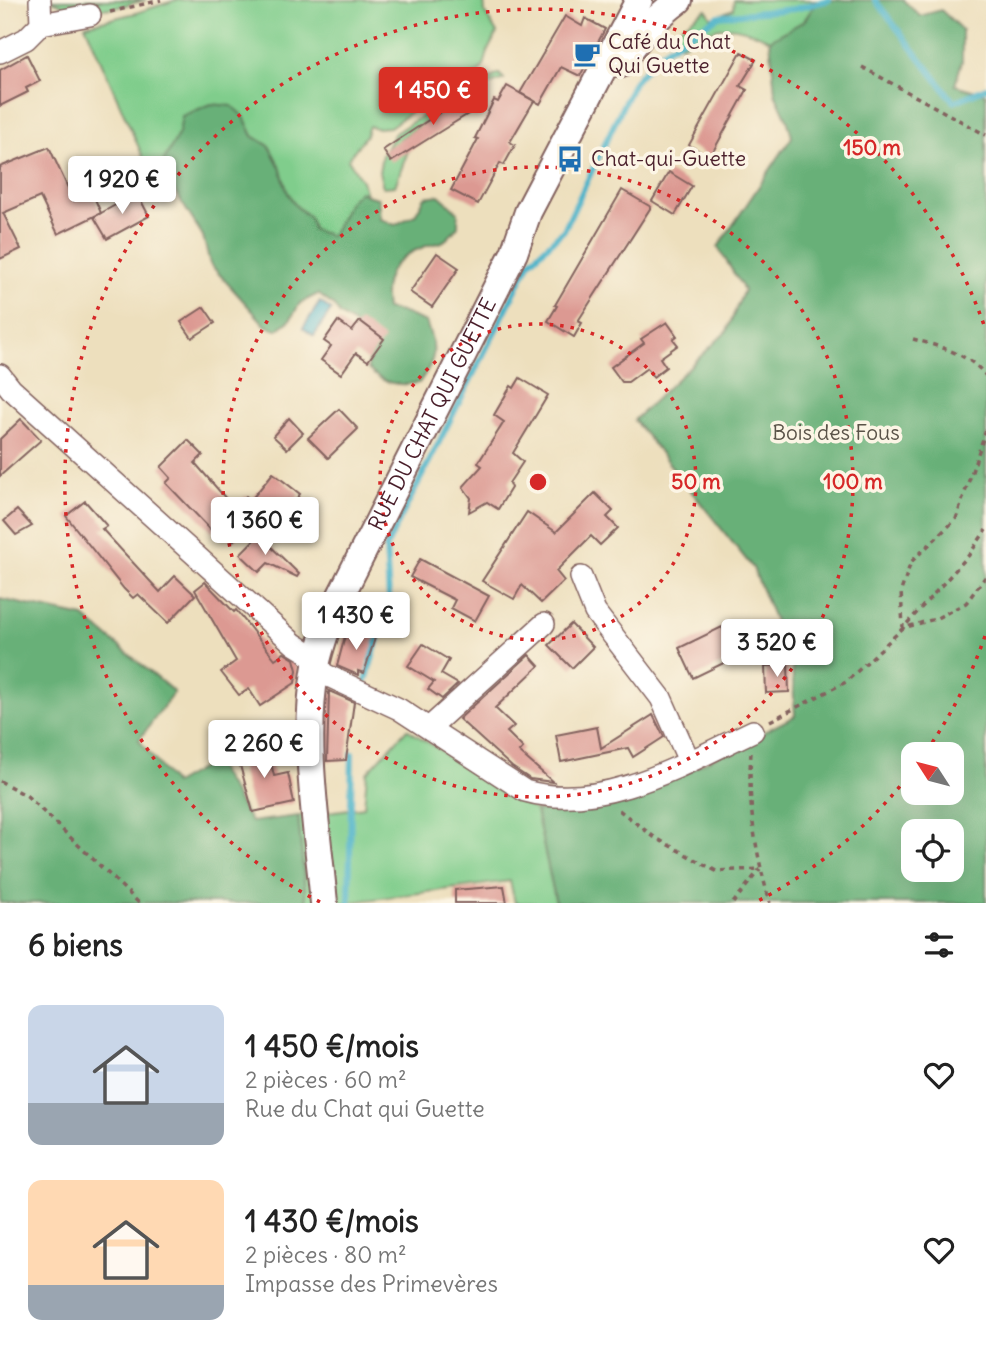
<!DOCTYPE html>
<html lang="fr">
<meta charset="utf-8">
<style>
:root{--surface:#fff;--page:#f6f6f6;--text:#222;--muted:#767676;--accent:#d93025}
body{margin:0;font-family:Delius,sans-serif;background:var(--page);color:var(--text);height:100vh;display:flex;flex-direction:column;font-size:26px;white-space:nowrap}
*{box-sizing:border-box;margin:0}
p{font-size:23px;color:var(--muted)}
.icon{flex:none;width:38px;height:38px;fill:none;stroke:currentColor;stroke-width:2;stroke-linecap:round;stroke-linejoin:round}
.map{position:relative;height:903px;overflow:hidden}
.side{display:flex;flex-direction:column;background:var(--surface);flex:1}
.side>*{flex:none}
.needle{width:46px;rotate:306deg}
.controls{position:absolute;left:901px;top:742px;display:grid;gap:14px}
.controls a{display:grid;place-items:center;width:63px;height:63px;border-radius:14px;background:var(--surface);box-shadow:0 7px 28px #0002;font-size:35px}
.price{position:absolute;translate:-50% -60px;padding:0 16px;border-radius:7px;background:#fff;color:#222;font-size:23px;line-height:46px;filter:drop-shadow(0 2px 4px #0008)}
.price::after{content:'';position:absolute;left:50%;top:42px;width:21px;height:16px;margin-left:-10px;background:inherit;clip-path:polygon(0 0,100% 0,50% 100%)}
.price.active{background:var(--accent);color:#fff}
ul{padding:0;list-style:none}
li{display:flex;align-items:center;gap:21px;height:175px;padding:0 28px}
li span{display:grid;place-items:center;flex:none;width:196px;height:140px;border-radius:14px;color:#555}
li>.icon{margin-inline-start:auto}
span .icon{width:84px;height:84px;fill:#fffc;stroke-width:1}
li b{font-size:30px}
h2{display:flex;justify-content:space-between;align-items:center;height:84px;padding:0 28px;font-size:30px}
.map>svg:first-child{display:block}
</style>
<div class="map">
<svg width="986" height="903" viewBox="0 0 986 903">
<rect width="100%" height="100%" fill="#fcf5e5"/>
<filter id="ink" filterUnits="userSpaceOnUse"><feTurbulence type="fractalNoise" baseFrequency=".0143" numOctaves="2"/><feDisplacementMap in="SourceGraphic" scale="14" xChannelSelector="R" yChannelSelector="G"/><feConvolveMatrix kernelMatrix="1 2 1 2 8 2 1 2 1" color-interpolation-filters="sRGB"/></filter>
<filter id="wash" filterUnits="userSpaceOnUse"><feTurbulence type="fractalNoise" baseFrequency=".00686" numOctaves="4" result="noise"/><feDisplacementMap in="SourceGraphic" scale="28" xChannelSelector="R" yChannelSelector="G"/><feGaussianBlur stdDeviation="1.57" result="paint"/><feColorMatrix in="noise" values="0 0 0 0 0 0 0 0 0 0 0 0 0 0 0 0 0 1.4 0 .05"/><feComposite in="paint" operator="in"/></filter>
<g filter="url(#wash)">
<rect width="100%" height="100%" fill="#eddfbd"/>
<g fill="#80cd8c" stroke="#65765c" stroke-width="2">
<path d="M 50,0 L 146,0 L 114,8 L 69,11 L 60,4 Z"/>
<path d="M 176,0 L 484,0 L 485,13 L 497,33 L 489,48 L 484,66 L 477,74 L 442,89 L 390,127 L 376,128 L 369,126 L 366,135 L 348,159 L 362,181 L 366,195 L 349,202 L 332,237 L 312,230 L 310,218 L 295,205 L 287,191 L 280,167 L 269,146 L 253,136 L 244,117 L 179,133 L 160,168 L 150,173 L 85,25 L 136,13 Z"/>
<path d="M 734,0 L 818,0 L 804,21 L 770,40 C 727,21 722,24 681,45 L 668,36 L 706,9 L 712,18 L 733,9 Z"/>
<path d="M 499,74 L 504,79 L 471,92 L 400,139 L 408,151 L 395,186 L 383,187 L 379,172 L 382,155 L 395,133 L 454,96 Z"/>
<path d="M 407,729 L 536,811 L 556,903 L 515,903 L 510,881 L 344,903 L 306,903 L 298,816 L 364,807 L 367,773 Z"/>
</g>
<g fill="#68b078" stroke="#596852" stroke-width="2" fill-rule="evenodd">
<path d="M 818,0 L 903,0 L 920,16 L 941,10 L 962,30 L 962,61 L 955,85 L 986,94 L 986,903 L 556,903 L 536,811 L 623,804 L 795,716 L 792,662 L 753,568 L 634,420 L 727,331 L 744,290 L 718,247 L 792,137 L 787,119 L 775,93 L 770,40 L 804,21 ZM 914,754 L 952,754 L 952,793 L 914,793 ZM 914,831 L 952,831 L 952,870 L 914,870 Z"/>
<path d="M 211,104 L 232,106 L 244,117 L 253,136 L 269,146 L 280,167 L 287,191 L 295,205 L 310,218 L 313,230 L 332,236 L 349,202 L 360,191 L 366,195 L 378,198 L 380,219 L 395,225 L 415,215 L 425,197 L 439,195 L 458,212 L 458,226 C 454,231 449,239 442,242 C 437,244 431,244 426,246 C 393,258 381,275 386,309 L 401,312 L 426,322 C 437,353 437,356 419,383 C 397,386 383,384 368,369 L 368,339 L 363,330 L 340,315 L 334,306 L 318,294 L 300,303 L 290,320 L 277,330 L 266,326 L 210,264 L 203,236 L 160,168 L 179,133 L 182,116 Z"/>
<path d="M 0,599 L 84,617 L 174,692 L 139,740 L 174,784 L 214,761 L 251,822 L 298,816 L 306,903 L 0,903 Z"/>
</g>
<path fill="#4bb3c9" stroke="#4a697a" stroke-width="2" d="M 320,302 L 331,310 L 314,336 L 303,328 Z"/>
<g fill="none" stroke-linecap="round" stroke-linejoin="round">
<g stroke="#4bb3c9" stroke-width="6">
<path d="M 875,0 L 954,102 L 986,88"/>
<path d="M 364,688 L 389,599 L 386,547 L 530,262 L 564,230 L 634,82 L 660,53 L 719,16 L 794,9 L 829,0"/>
<path d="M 349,903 L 352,754"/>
</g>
</g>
<g id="blocks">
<g fill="#dc9992">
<path d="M 565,16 L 582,26 L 585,18 L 605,29 L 580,76 L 561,67 L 540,104 L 520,93 Z"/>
<path d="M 741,52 L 756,60 L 740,86 L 747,90 L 710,157 L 689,145 Z"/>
<path d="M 27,55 L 40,81 L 26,88 L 28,92 L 0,106 L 0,70 Z"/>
<path d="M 507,86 L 534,101 L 510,142 L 515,145 L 504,165 L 500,163 L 478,204 L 451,190 L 478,139 L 475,138 L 494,100 L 498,102 Z"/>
<path d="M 471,92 L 481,106 L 391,162 L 383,150 Z"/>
<path d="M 49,147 L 74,201 L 92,192 L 101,213 L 58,234 L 40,197 L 3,213 L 21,249 L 0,259 L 0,167 Z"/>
<path d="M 669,172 L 692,186 L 675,215 L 652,201 Z"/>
<path d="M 622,190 L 651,207 L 578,321 L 582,323 L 574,337 L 548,321 L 557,306 L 555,305 Z"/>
<path d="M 137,193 L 149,216 L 107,239 L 94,217 Z"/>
<path d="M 437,253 L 459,268 L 432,307 L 410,292 Z"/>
<path d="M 204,307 L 215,323 L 192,338 L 181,322 Z"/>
<path d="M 338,321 L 352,331 L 360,321 L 384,339 L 368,361 L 356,353 L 341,374 L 321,360 L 331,346 L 324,341 Z"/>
<path d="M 667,322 L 677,336 L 673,339 L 678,345 L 660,358 L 666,367 L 653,377 L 647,368 L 628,382 L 622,382 L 611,367 L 644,343 L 641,339 Z"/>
<path d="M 520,378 L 548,395 L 513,453 L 523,462 L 509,483 L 511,488 L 498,509 L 487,502 L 469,512 L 471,498 L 463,487 L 482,466 L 478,463 L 504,422 L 494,415 L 511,386 L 514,388 Z"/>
<path d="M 339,409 L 358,429 L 328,458 L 308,438 Z"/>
<path d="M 289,418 L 303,433 L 287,449 L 273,436 Z"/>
<path d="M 21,419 L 41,440 L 0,476 L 0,439 Z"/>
<path d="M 188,440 L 203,455 L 195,463 L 234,508 L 246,496 L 251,500 L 273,473 L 300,494 L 285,514 L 271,503 L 233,541 L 224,533 L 240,514 L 235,510 L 212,531 L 166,483 L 171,478 L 161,467 Z"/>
<path d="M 595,493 L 613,511 L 607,517 L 618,528 L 600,545 L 591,536 L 556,571 L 564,581 L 541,603 L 522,585 L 514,599 L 482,581 L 527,512 L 556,532 Z"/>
<path d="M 85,501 L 107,526 L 102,529 L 160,592 L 175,576 L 195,595 L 168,623 L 138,594 L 133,598 L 124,589 L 66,516 Z"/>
<path d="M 17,510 L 32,526 L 16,535 L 4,521 Z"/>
<path d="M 259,535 L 299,574 L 297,577 L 268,563 L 259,572 L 240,554 Z"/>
<path d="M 420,559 L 489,596 L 475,621 L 451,608 L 455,600 L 410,577 Z"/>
<path d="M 205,582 L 234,612 L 236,610 L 275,659 L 284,653 L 294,659 L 297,670 L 295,683 L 260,706 L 249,689 L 239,695 L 221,672 L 236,661 L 195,590 Z"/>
<path d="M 571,624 L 593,647 L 572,668 L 549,645 Z"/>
<path d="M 722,627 L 736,657 L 693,678 L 679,648 Z"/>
<path d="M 347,629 L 375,638 L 364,673 L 358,671 L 358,675 L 337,666 Z"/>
<path d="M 423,644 L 449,660 L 441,674 L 458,684 L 442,699 L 428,689 L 434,682 L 408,666 Z"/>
<path d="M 529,655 L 539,666 L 495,708 L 514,726 L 507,732 L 523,748 L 519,752 L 553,782 L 530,779 L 512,767 L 459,719 Z"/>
<path d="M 788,665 L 789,692 L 766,693 L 765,666 Z"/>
<path d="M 329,691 L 354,702 L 346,760 L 327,761 Z"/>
<path d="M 653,715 L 664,737 L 633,757 L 628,748 L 561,762 L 556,735 L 597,727 L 601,748 Z"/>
<path d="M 267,745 L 274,776 L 288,773 L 294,803 L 253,812 L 236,751 Z"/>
<path d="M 504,886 L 507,903 L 455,903 L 455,890 Z"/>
</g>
</g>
</g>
<g filter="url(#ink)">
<use href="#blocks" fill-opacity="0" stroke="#83625e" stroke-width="2"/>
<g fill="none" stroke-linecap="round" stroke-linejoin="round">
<g stroke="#83625e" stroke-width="24">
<g id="minor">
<path d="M 41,24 L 90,15"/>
<path d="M 0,52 L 26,39 L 41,24 L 40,0"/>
<path d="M 0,375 L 11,389 L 294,644 L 307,652 L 324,674 L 399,709 L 525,791 C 603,813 685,763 753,731"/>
<path d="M 581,577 L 595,612 L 661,698 L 689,761"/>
<path d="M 429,728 L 544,624"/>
</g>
</g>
<g stroke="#83625e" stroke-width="30">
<g id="major">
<path d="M 621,64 C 636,38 655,18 679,0"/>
<path id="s1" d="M 324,903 C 317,826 302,743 316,666 C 319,649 326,632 331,615 L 514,253 L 528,212 L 639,0"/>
</g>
</g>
<g stroke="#83625e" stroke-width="3.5" stroke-dasharray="5 5" stroke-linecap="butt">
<path d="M 110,12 L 161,0"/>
<path d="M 862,67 L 986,135"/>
<path d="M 913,339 C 938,346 970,354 986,376"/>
<path d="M 986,430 L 956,519 L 911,562 L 901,591 L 903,628 L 935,619 L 966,603 L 986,576"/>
<path d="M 770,721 L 846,682 L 903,628 L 969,555 L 986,530"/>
<path d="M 751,753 C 747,803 756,855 770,903"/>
<path d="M 0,781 L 27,796 L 139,903"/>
<path d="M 619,810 L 654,837 L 716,871 L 760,869"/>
<path d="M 733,903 L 760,869"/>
</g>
<use href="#minor" stroke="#fff" stroke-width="21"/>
<use href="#major" stroke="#fff" stroke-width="26"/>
</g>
</g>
<g fill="none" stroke="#d62828" stroke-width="3.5" stroke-dasharray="3.5 7">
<circle cx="538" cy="482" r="158"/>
<circle cx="538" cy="482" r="315"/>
<path d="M985 636A473 473 0 0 1 925 753M913 770A473 473 0 0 1 756 902M320 902A473 473 0 1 1 985 328"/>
</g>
<defs>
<g id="cafe-bare" transform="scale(2.1)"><path d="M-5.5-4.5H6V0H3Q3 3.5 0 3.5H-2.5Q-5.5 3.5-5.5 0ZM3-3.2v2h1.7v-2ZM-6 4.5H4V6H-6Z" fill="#1f6fb2" stroke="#fcf5e5" stroke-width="2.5" paint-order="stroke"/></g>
<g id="bus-bare" transform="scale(2.1)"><path d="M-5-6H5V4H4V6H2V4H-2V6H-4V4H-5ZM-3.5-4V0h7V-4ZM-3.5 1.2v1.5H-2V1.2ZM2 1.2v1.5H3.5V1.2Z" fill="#1f6fb2" stroke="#fcf5e5" stroke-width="2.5" paint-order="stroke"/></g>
</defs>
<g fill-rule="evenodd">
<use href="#cafe-bare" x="587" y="54"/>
<use href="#bus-bare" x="570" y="159"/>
</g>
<g text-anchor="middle" stroke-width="7" stroke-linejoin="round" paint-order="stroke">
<g font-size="21" fill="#4a1f2b" stroke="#fcf5e5" text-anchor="start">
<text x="608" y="49">Café du Chat<tspan x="608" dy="24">Qui Guette</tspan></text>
<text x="591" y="166">Chat-qui-Guette</text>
</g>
<g font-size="21" fill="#4a1f2b" stroke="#fcf5e5">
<text dy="7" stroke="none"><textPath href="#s1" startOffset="516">RUE DU CHAT QUI GUETTE</textPath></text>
</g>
<g font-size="21" fill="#5a5348" stroke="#fcf5e5">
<text x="836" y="440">Bois des Fous</text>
</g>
</g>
<circle cx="538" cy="482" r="10" fill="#d62828" stroke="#fcf5e5" stroke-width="3.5"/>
<g font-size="21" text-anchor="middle" font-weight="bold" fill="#d62828" stroke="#fcf5e5" stroke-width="7" stroke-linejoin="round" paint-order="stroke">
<text x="872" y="155">150 m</text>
<text x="696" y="489">50 m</text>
<text x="853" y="489">100 m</text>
</g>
</svg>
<div class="controls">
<a><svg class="needle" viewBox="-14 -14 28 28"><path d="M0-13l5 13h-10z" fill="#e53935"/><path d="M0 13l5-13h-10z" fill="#767676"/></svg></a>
<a><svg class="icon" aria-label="locate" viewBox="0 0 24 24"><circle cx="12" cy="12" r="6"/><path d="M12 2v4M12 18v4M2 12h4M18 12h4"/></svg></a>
</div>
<b class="price active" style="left:433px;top:127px">1 450 €</b>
<b class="price" style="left:122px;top:216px">1 920 €</b>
<b class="price" style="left:265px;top:557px">1 360 €</b>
<b class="price" style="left:356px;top:652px">1 430 €</b>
<b class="price" style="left:777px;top:679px">3 520 €</b>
<b class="price" style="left:264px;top:780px">2 260 €</b>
</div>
<section class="side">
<h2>6 biens<svg class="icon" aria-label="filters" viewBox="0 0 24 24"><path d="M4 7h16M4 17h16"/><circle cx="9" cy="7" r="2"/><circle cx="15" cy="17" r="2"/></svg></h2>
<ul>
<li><span style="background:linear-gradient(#c9d6e8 70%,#9aa5b1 0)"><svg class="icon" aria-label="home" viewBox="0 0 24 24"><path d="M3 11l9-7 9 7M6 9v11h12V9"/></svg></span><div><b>1 450 €/mois</b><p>2 pièces · 60 m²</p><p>Rue du Chat qui Guette</p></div><svg class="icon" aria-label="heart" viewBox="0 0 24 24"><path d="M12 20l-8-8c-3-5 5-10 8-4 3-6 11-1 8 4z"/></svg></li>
<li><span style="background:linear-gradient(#ffd9b3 75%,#9aa5b1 0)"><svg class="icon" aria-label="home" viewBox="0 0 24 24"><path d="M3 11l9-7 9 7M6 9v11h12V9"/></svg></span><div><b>1 430 €/mois</b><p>2 pièces · 80 m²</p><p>Impasse des Primevères</p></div><svg class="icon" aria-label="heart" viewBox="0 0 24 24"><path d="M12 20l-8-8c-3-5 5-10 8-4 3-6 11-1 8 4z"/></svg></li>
</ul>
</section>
